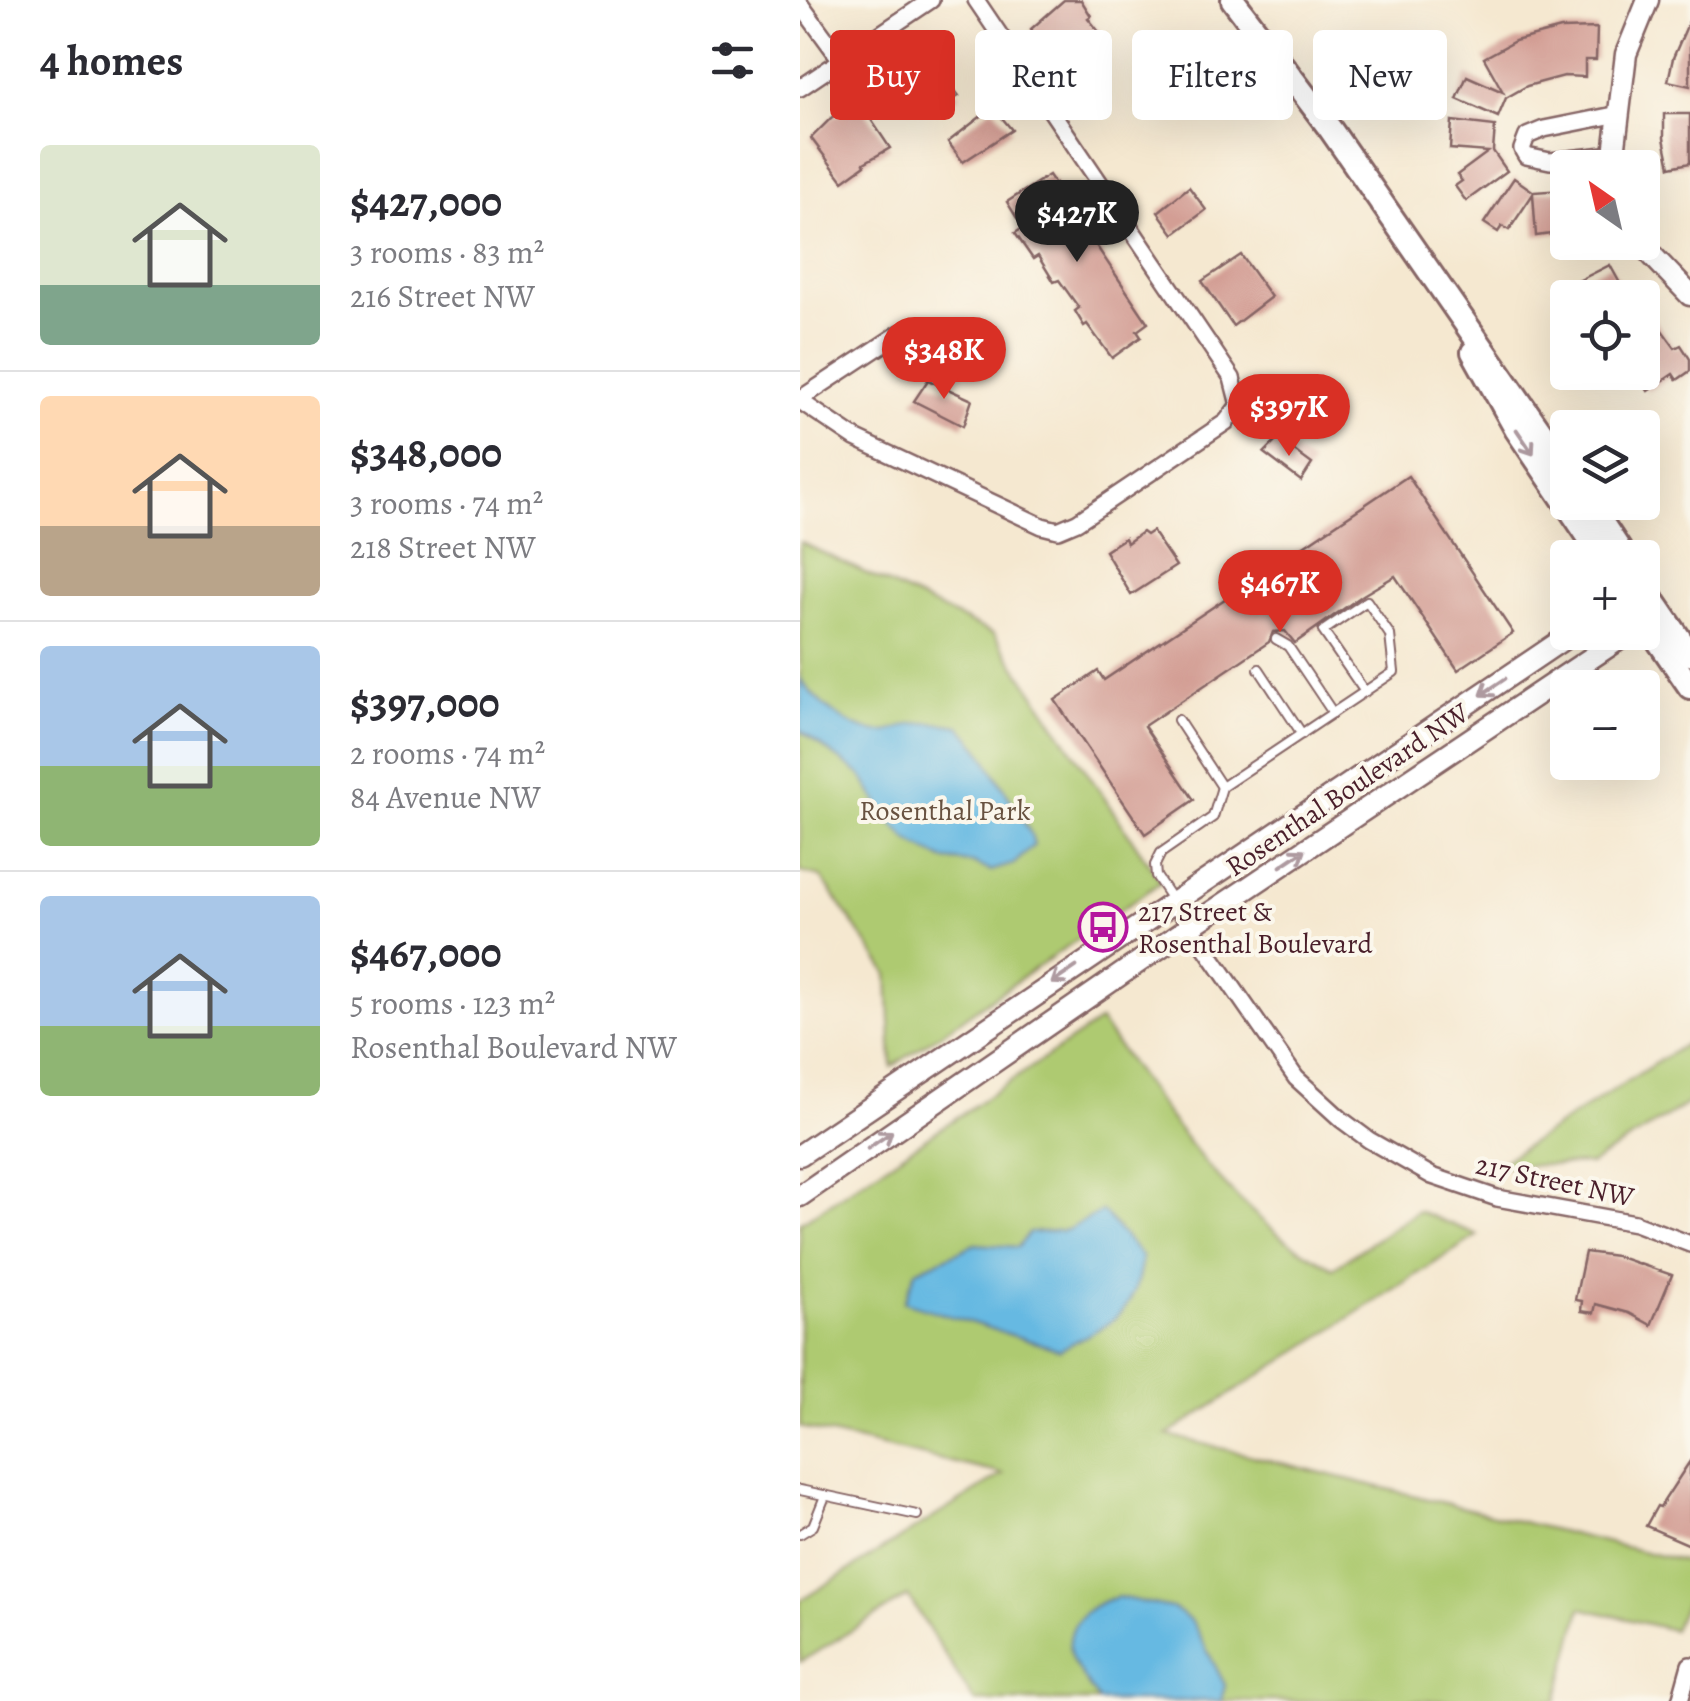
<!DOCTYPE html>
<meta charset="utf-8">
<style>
:root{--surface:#fff;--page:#f7f7f7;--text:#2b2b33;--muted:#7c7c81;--line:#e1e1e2;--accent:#d93025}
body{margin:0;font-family:Alegreya,serif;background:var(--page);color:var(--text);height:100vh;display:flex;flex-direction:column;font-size:38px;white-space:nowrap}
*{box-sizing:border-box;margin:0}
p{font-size:32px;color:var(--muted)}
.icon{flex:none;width:55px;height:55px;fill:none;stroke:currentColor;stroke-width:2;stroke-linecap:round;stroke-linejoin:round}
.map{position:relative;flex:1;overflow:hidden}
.drawer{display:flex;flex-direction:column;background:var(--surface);width:800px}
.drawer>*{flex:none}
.guide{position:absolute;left:30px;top:30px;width:710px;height:90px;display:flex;gap:20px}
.needle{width:65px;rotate:326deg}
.controls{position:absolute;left:750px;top:150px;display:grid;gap:20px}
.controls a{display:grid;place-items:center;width:110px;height:110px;border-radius:10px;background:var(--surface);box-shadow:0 10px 40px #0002;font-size:50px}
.price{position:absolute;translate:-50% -85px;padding:0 22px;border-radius:35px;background:var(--accent);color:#fff;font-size:32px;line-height:65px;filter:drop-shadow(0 2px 5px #0008)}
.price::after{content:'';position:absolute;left:50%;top:60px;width:30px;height:22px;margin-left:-15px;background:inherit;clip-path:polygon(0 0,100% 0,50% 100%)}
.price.active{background:#222;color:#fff}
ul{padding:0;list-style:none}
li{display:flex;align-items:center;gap:30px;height:250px;padding:0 40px}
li+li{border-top:2px solid var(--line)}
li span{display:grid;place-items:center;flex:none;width:280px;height:200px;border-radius:10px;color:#555}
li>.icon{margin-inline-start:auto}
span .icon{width:120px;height:120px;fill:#fffc;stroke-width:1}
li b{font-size:42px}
h2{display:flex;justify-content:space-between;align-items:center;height:120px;padding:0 40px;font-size:42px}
.chip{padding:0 35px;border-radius:10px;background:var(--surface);box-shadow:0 10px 40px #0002;font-size:35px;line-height:90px}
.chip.active{background:var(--accent);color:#fff}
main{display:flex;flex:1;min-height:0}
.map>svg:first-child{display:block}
</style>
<main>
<section class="drawer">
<h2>4 homes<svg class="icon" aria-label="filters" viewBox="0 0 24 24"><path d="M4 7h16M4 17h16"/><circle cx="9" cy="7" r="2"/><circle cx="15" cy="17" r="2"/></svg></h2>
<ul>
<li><span style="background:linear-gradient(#dfe7d0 70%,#7fa58c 0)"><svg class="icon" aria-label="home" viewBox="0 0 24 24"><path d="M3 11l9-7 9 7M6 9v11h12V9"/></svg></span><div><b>$427,000</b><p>3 rooms · 83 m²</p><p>216 Street NW</p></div></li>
<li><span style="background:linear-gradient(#ffd9b3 65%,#b9a48a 0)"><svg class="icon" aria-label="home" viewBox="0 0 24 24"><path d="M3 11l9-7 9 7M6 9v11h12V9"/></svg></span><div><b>$348,000</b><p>3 rooms · 74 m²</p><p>218 Street NW</p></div></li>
<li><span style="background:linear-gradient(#a9c7e8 60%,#8fb573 0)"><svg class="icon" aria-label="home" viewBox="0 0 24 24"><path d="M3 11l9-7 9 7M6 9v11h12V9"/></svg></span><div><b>$397,000</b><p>2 rooms · 74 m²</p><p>84 Avenue NW</p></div></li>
<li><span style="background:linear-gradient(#a9c7e8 65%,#8fb573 0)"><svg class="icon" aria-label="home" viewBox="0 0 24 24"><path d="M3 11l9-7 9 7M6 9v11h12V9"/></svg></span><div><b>$467,000</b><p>5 rooms · 123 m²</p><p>Rosenthal Boulevard NW</p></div></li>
</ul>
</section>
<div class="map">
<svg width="890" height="1701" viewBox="0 0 890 1701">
<rect width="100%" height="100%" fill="#fbf7ec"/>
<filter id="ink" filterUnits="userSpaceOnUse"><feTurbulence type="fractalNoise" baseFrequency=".01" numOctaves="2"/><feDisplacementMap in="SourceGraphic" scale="20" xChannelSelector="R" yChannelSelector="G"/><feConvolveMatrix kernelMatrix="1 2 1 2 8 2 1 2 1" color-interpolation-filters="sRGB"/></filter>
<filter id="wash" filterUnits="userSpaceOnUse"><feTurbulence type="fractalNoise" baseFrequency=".0048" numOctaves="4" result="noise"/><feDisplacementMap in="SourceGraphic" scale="40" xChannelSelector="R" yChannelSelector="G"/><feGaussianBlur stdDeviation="2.25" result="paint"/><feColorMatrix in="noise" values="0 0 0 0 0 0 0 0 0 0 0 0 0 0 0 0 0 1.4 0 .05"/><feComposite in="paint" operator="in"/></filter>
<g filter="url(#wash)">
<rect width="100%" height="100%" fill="#f5e8d0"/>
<g fill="#aeca71" stroke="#7c744e" stroke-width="2.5">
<path d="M 0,542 L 194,634 L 361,882 L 92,1067 L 88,974 L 21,877 L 0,872 Z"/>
<path d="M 300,1021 C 355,1098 409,1182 486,1240 C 501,1250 518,1259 533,1268 L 618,1211 L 678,1235 L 367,1435 L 890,1563 L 890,1593 L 873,1630 L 781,1608 L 757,1701 L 174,1701 L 108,1596 L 0,1662 L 0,1601 L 203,1474 L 0,1427 L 0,1223 Z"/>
<path d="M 890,1041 L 890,1102 L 791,1164 L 695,1166 Z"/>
</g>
<g fill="#66b9e2" stroke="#586c86" stroke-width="2.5">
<path d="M 0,678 C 15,702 52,733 83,732 C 94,732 103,726 113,724 C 129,722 145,723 160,726 L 180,749 L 231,834 L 234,845 L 214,864 L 191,871 L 173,863 L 145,860 L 129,852 L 109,841 L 89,820 L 61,775 L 0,730 Z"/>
<path d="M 302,1211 L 342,1257 C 334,1320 311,1321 260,1350 L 104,1302 L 116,1271 L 175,1244 L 218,1247 L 229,1233 L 267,1230 Z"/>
<path d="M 318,1597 L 372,1608 L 392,1621 L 425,1685 L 421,1701 L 299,1701 C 290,1687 273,1667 270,1652 C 266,1621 291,1603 318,1597 Z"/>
</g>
<g id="blocks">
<g fill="#d39e94">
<path d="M 264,0 L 281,0 L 291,16 L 288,18 L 307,42 L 262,73 L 231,29 Z"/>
<path d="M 890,19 L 890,86 L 868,81 L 873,58 Z"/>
<path d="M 797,28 L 796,60 L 785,60 L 785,77 L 764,76 L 727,86 L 706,98 L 698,117 L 657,99 L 667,76 L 703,92 L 684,58 L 715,41 L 761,29 Z"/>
<path d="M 130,56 L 159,96 L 141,107 L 113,70 Z"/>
<path d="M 58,100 L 90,148 L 64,163 L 65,165 L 43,181 L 11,138 L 31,118 Z"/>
<path d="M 193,107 L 212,130 L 163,162 L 148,142 Z"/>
<path d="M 864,114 L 890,114 L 890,163 L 870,167 L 864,138 Z"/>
<path d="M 652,121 L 695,126 L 693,151 L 707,171 L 666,201 L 655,186 L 662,181 L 657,175 L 688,152 L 650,149 Z"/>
<path d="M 249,175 L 348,323 L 337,331 L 341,337 L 312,358 L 287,324 L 284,326 L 275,311 L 279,308 L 259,280 L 254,282 L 238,256 L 233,259 L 215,233 L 223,228 L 207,202 Z"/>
<path d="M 714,178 L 734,192 L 762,190 L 766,232 L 736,236 L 733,194 L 709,230 L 702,226 L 698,232 L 684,223 Z"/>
<path d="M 389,187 L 406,210 L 374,234 L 358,212 Z"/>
<path d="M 441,255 L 471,297 L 433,326 L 402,281 Z"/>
<path d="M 810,265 L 828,298 L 771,298 L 766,287 Z"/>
<path d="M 842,303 L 875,348 L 881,345 L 890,359 L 890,371 L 877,380 L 873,374 L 848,391 L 836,372 L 842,372 Z"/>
<path d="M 128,380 L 172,400 L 163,426 L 114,401 Z"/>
<path d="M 478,439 L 512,464 L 501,481 L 464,453 Z"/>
<path d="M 608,476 L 713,633 L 658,670 L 595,576 L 563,595 L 495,643 L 485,631 L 473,632 L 469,642 L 344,726 L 394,800 L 345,834 L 255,700 L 298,671 L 304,680 Z"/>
<path d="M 352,531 L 376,566 L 331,595 L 305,551 L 325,538 L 327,543 L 342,532 L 346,535 Z"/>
<path d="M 785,1252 L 816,1256 L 872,1275 L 851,1325 L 829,1313 L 796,1304 L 794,1313 L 781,1311 L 782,1301 L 775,1300 Z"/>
<path d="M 890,1461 L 890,1545 L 846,1526 L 857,1506 L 860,1507 Z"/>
</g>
</g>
</g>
<g filter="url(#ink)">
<use href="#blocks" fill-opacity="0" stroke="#866565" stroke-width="2.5"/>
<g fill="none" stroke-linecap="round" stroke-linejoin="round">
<g stroke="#866565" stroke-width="12">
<g id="service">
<path d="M 476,639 L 488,646 L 533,713"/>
<path d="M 459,669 L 502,734"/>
<path d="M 378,720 L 422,787"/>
<path d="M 373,901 L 356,876 L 355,865 L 361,853 L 413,817 L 422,787 L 594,672 L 590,635 L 567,601 L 523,631 L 565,692"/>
<path d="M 0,1490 L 117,1515"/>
<path d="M 0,1534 L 13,1526 L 25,1496"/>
</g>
</g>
<g stroke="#866565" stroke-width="20">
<g id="minor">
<path d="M 0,4 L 41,60"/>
<path d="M 0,88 L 131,0"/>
<path d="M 814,154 L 750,161 L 726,156 L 722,149 L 727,136 L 744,129 L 819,114"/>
<path d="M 0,399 L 100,333"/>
<path d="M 0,401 L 55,438 L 242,526 L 258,530 L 277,522 L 426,422 L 439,405 L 432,378 L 176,0"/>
<path d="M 373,901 L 496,1078 L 542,1120 L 569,1140 L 632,1176 L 697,1198 L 835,1223 L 890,1244"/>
<path d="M 880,1701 L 890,1665"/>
</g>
</g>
<g stroke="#866565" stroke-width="25">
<g id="tertiary">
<path d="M 819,168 L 814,154 L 826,54 L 848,0"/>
<path d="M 842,233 L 849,252 L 890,295"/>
<path d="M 0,1155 L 774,632"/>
<path d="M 0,1196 L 391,926 L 830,632"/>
</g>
</g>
<g stroke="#866565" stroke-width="28">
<g id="secondary">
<path d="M 433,0 L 531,130 L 768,471"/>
<path d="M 673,352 L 716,429 L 803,558"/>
<path d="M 788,502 L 825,558"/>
<path d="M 842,584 L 890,654"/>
<path d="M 842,617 L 890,687"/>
</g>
</g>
<use href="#service" stroke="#fff" stroke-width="8"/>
<use href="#minor" stroke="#fff" stroke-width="15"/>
<use href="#tertiary" stroke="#fff" stroke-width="20"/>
<use href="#secondary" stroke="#fff" stroke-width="22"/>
</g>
<defs><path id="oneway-shaft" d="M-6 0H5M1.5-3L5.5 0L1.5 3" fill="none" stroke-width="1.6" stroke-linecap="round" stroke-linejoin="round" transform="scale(2.5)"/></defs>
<g stroke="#ae9aa0">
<use href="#oneway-shaft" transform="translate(725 442) rotate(56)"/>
<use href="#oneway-shaft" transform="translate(693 687) rotate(146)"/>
<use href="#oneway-shaft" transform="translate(493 858) rotate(-34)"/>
<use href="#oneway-shaft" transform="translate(264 975) rotate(146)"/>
<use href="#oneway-shaft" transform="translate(80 1140) rotate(-35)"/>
</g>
</g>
<defs>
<g id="bus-ring" transform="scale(2.5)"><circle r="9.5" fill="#fbf7ec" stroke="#b5179e" stroke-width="1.5"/><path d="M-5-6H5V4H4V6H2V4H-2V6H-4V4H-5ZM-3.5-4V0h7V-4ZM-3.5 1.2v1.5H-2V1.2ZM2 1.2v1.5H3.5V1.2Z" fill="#b5179e"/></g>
</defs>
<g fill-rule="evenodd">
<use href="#bus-ring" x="303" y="927"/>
</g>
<g text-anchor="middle" stroke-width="8" stroke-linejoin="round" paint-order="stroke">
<g font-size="28" fill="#4a1f2b" stroke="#fbf7ec">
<text transform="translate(547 789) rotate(-34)" y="10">Rosenthal Boulevard NW</text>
<text transform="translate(755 1180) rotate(12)" y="10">217 Street NW</text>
</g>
<g font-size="28" fill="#685240" stroke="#fbf7ec">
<text x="145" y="820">Rosenthal Park</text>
</g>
<g font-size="28" fill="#4a1f2b" stroke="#fbf7ec" text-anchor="start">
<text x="338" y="921">217 Street &amp;<tspan x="338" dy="32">Rosenthal Boulevard</tspan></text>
</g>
</g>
</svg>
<div class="controls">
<a><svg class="needle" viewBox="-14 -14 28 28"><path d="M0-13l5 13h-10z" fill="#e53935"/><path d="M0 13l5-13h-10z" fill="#7c7c81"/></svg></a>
<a><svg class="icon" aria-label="locate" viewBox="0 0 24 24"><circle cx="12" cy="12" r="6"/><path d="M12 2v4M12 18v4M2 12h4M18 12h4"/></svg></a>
<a><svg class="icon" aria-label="layers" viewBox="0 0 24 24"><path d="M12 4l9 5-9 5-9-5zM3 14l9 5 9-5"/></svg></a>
<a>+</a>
<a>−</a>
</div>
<b class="price active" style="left:277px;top:265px">$427K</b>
<b class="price" style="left:144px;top:402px">$348K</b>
<b class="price" style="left:489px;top:459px">$397K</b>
<b class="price" style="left:480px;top:635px">$467K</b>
<div class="guide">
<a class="chip active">Buy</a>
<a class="chip">Rent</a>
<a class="chip">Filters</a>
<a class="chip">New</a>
</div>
</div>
</main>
